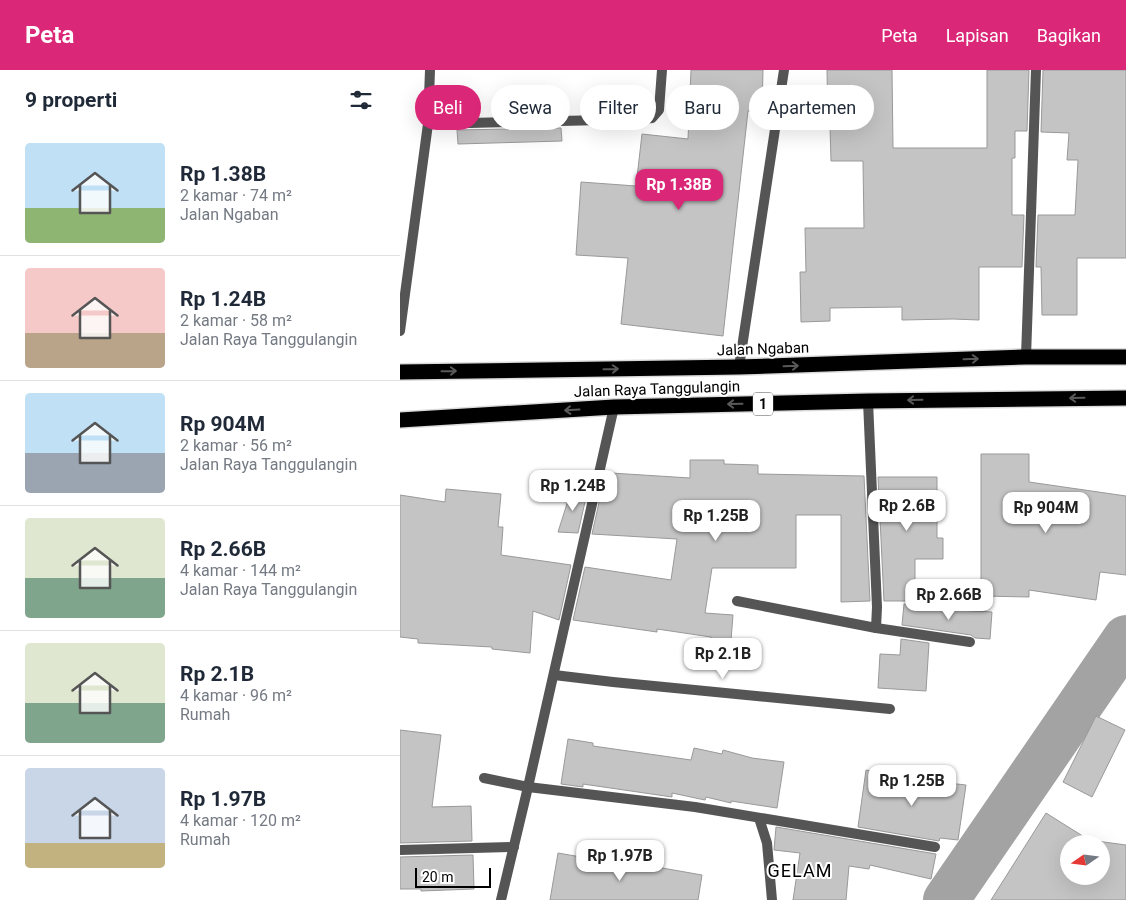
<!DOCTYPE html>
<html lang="id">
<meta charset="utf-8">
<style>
:root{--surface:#fff;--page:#f6f6f7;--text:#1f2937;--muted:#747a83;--line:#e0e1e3;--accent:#db2777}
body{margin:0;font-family:Roboto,sans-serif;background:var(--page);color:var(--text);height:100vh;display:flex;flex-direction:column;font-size:19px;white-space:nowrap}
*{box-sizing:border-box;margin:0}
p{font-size:16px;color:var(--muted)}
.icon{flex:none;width:28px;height:28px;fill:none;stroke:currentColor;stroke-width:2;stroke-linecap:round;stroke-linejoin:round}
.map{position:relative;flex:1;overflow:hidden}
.details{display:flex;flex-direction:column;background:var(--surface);width:400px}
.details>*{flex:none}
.top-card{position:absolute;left:15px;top:15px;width:475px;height:45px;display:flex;gap:10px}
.needle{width:32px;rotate:256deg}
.buttons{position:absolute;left:660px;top:765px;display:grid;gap:10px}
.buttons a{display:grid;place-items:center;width:50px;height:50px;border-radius:50%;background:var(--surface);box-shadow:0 5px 20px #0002;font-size:25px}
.scale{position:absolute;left:15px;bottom:12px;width:76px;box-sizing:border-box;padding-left:5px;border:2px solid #000;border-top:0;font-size:14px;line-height:18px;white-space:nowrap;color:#000;-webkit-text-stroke:4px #fff;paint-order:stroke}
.price{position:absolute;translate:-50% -42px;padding:0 11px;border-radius:10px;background:#fff;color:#222;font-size:16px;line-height:32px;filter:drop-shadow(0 1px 2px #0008)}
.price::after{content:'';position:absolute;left:50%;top:30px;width:15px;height:11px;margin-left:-8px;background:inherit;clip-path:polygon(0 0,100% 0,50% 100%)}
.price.on{background:var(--accent);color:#fff}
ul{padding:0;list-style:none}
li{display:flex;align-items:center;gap:15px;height:125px;padding:0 25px}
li+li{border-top:1px solid var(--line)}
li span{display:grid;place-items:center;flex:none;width:140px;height:100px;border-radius:5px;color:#555}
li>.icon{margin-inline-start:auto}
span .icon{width:60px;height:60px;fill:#fffc;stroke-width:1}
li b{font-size:21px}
h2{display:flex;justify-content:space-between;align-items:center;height:60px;padding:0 25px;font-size:21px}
.chip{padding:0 18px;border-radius:22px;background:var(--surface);box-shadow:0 5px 20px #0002;font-size:18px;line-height:45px}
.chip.on{background:var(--accent);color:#fff}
header{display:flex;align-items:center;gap:30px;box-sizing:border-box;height:70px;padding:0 25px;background:var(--accent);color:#fff}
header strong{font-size:24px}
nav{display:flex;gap:28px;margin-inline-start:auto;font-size:18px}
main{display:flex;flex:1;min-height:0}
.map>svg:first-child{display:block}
</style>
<header>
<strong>Peta</strong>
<nav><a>Peta</a><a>Lapisan</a><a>Bagikan</a></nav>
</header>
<main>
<section class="details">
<h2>9 properti<svg class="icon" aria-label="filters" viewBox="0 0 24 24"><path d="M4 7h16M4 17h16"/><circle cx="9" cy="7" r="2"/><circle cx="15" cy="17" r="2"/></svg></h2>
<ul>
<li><span style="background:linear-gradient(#bfe0f5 65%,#8fb573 0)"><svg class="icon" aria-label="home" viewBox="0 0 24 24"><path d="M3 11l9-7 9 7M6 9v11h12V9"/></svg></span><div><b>Rp 1.38B</b><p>2 kamar · 74 m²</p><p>Jalan Ngaban</p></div></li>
<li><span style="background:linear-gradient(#f6c9c9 65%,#b9a48a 0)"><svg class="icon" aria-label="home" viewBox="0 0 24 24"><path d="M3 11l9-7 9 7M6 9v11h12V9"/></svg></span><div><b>Rp 1.24B</b><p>2 kamar · 58 m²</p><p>Jalan Raya Tanggulangin</p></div></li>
<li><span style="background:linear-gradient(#bfe0f5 60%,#9aa5b1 0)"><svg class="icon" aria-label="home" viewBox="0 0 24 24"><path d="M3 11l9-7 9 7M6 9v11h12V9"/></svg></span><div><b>Rp 904M</b><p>2 kamar · 56 m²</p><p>Jalan Raya Tanggulangin</p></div></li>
<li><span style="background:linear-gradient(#dfe7d0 60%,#7fa58c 0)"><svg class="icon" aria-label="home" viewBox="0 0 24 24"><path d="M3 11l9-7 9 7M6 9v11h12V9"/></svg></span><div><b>Rp 2.66B</b><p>4 kamar · 144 m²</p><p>Jalan Raya Tanggulangin</p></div></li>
<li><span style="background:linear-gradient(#dfe7d0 60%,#7fa58c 0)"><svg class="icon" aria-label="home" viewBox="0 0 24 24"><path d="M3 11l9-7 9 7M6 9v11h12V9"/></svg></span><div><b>Rp 2.1B</b><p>4 kamar · 96 m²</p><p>Rumah</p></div></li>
<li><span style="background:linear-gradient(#c9d6e8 75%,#c2b280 0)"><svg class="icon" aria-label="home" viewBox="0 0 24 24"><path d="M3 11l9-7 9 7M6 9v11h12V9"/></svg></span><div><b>Rp 1.97B</b><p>4 kamar · 120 m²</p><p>Rumah</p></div></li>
</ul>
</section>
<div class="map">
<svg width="726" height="830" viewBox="0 0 726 830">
<rect width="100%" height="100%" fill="#fff"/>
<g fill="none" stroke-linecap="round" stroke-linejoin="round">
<path stroke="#a3a3a3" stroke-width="46" d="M 546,830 L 726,568"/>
</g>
<g fill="#c4c4c4" stroke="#999" fill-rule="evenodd">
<path d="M 291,0 L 363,0 L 362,42 L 348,41 L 323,266 L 221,254 L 228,188 L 176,185 L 181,112 L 236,116 L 242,64 L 288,69 Z"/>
<path d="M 427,0 L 492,0 L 493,78 L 587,78 L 587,0 L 629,0 L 627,61 L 615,61 L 615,88 L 612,88 L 612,145 L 624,145 L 622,197 L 579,197 L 579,250 L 553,249 L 502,250 L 502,237 L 430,238 L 430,251 L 401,252 L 400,202 L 406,202 L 405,158 L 464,158 L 463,91 L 431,91 L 430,56 L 428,56 Z"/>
<path d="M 643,0 L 726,0 L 726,188 L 677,188 L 677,245 L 642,245 L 641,197 L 636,197 L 638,145 L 675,145 L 678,90 L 667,90 L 669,63 L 641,62 Z"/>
<path d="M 161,58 L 162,71 L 58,74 L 57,60 Z"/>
<path d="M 581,384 L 629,384 L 629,412 L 726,426 L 726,505 L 700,502 L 696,530 L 629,520 L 629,527 L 581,526 Z"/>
<path d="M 290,390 L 324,390 L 324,394 L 358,395 L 358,404 L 464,406 L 470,531 L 441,532 L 441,445 L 396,445 L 396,498 L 312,498 L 305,543 L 333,545 L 329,595 L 309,593 L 311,567 L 257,559 L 257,562 L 173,550 L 185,497 L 271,510 L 277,469 L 192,464 L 200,428 L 210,431 L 211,403 L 290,408 Z"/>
<path d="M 478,407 L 537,407 L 537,468 L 543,468 L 543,489 L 515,489 L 515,531 L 484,531 Z"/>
<path d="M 172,418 L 187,423 L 178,463 L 158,462 Z"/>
<path d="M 46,419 L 101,424 L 98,457 L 103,457 L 101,485 L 171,495 L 159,550 L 133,541 L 130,583 L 92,579 L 92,577 L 18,573 L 18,569 L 0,567 L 0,425 L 45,432 Z"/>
<path d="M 504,534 L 524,536 L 524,538 L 592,542 L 590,569 L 575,568 L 571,565 L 502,555 Z"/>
<path d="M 501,569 L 529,573 L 526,621 L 478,618 L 480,584 L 500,585 Z"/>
<path d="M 696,646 L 725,660 L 692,727 L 663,712 Z"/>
<path d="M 0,660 L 41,665 L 32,737 L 71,736 L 72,771 L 0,773 Z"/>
<path d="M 168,669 L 193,673 L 193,676 L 291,690 L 294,678 L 322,684 L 323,680 L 352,688 L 384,692 L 377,738 L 331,731 L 331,733 L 306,727 L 305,730 L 272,723 L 272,727 L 183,714 L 183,717 L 161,714 Z"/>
<path d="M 466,700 L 493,704 L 492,708 L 539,715 L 539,712 L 566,715 L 558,770 L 540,768 L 539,771 L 458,757 Z"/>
<path d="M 646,743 L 689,770 L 726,775 L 726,830 L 591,830 ZM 669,774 L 701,774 L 701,806 L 669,806 Z"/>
<path d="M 376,757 L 536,784 L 531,809 L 470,795 L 469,799 L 449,796 L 446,830 L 393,830 L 400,783 L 374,780 Z"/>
<path d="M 158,783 L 250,799 L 251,796 L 302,805 L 298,830 L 150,830 Z"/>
<path d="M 73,785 L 74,819 L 21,821 L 21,819 L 0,819 L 0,787 Z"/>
</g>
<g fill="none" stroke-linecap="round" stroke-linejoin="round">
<g stroke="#dbdbdb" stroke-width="18">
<g id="highway">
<path d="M 0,302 L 339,297 L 626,287 L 726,287"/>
<path d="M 0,350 L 214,337 L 468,331 L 726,328"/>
</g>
</g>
<g stroke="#555" stroke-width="10">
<path d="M 28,54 L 30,0"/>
<path d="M 0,261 L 28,54 L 244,49 L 252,48 L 259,40 L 262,0"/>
<path d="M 339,297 L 384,0"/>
<path d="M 337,531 L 476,558 L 477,537 L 468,331"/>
<path d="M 476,558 L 570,572"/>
<path d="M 84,708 L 128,717"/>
</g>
<g stroke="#555" stroke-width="10">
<path d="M 626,287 L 636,0"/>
<path d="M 154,605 L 213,612 L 490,639"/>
<path d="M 128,717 L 295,737 L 535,777"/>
<path d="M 359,748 L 367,773 L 372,830"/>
<path d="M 0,780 L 114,777"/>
<path d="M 101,830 L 128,717 L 214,337"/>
</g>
<use href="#highway" stroke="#000" stroke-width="15"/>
</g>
<defs><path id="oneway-shaft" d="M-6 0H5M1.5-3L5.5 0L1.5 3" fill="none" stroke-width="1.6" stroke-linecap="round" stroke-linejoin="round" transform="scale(1.25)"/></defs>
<g stroke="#595959">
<use href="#oneway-shaft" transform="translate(571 289) rotate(-2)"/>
<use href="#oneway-shaft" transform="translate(391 296) rotate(-2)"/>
<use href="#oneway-shaft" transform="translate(211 299) rotate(-1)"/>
<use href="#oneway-shaft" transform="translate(49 301) rotate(-1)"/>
<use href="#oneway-shaft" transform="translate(677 328) rotate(179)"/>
<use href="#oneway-shaft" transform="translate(515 330) rotate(179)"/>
<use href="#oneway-shaft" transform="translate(335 334) rotate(179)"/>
<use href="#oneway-shaft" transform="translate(172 340) rotate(177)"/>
</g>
<g text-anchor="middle" stroke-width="4" stroke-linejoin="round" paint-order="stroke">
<rect fill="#fff" stroke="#4c4c4c" stroke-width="1" x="353" y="322.5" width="20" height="23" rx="4"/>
<g font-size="14" font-weight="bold" fill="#000">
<text x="363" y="339">1</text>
</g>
<g font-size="15" fill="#000" stroke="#fff">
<text transform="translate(363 279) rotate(-2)" y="5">Jalan Ngaban</text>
<text transform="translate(257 319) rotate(-2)" y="5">Jalan Raya Tanggulangin</text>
</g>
<g font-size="18" letter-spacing="1" fill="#000" stroke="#fff">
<text x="400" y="807">GELAM</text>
</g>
</g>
</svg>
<div class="buttons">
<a><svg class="needle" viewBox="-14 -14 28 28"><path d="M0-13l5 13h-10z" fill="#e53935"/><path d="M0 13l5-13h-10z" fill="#747a83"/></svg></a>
</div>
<div class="scale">20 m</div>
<b class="price on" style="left:279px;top:141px">Rp 1.38B</b>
<b class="price" style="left:173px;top:442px">Rp 1.24B</b>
<b class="price" style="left:507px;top:462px">Rp 2.6B</b>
<b class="price" style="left:646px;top:464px">Rp 904M</b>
<b class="price" style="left:316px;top:472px">Rp 1.25B</b>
<b class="price" style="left:549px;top:551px">Rp 2.66B</b>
<b class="price" style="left:323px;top:610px">Rp 2.1B</b>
<b class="price" style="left:512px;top:737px">Rp 1.25B</b>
<b class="price" style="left:220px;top:812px">Rp 1.97B</b>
<div class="top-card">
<a class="chip on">Beli</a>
<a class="chip">Sewa</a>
<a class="chip">Filter</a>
<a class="chip">Baru</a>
<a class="chip">Apartemen</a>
</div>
</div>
</main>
